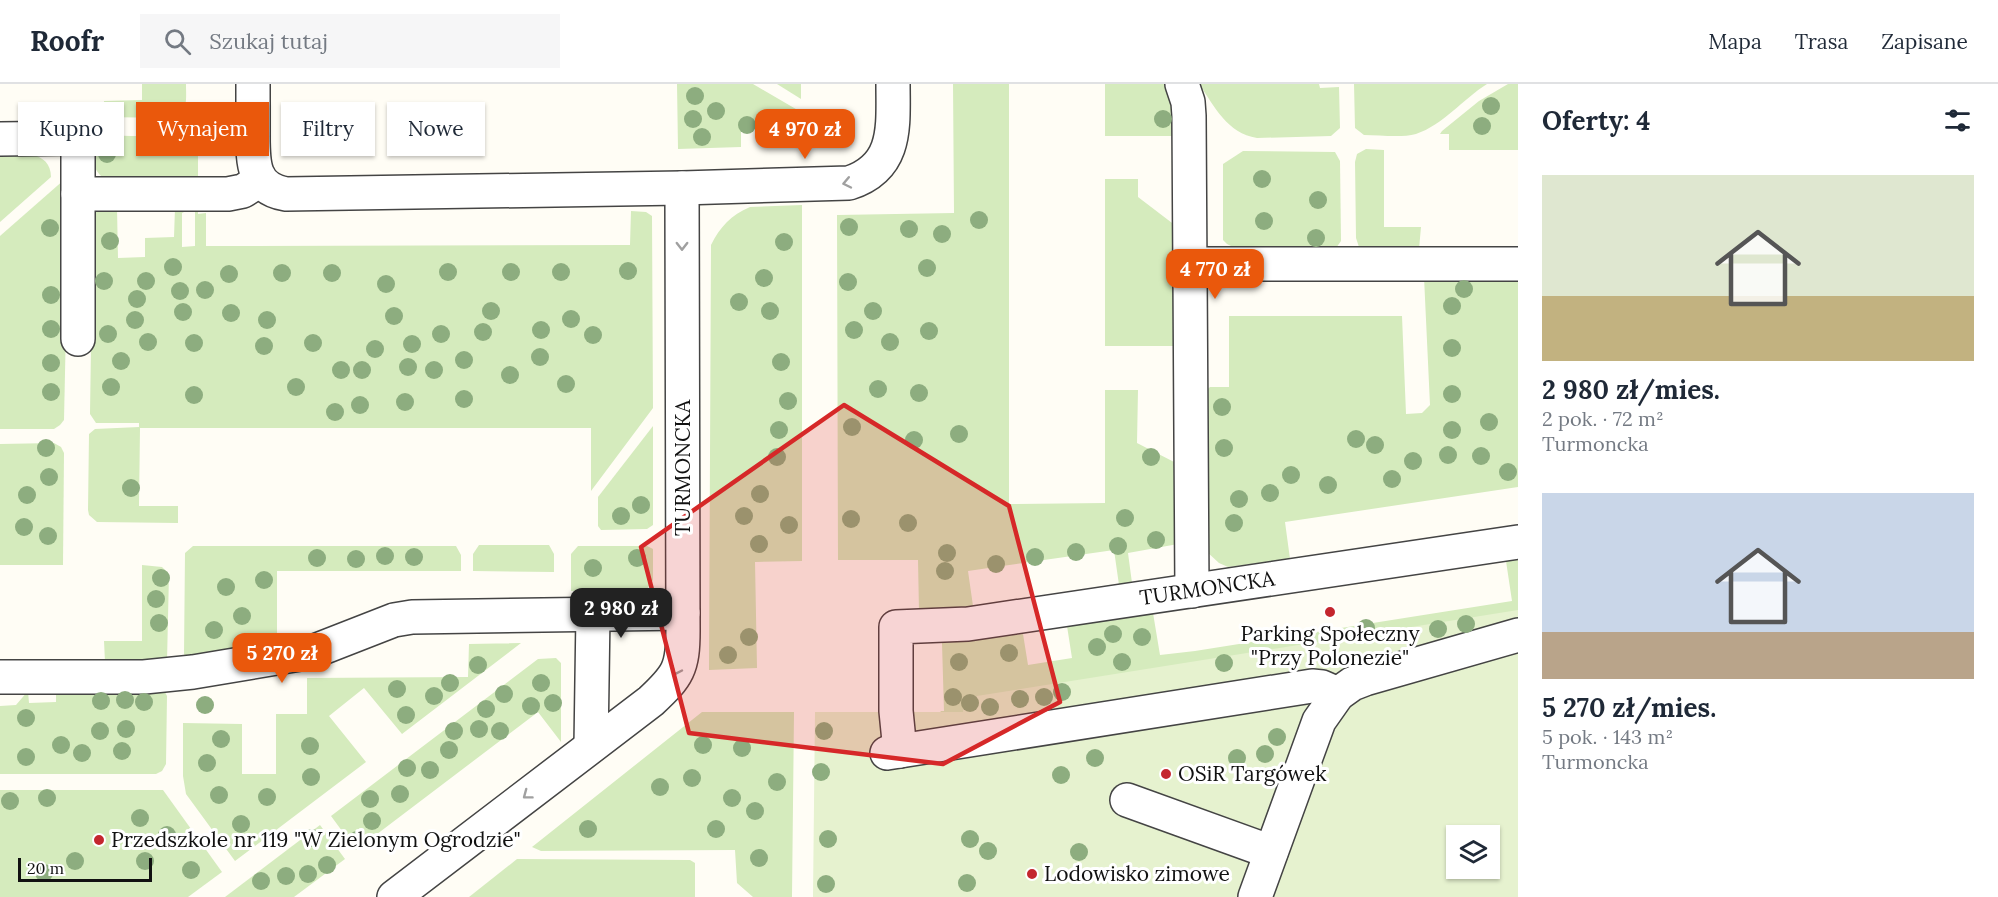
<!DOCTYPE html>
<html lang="pl">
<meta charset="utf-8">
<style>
:root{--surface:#fff;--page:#f6f6f7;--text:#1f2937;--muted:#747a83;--line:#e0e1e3;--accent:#ea580c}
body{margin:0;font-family:Lora,serif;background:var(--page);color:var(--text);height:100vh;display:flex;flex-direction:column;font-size:22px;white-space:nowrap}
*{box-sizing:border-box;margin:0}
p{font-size:20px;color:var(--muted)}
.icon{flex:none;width:33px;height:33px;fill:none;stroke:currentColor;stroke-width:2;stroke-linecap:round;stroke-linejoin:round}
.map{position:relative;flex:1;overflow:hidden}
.drawer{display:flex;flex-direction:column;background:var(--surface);width:480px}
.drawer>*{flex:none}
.banner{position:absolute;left:18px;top:18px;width:570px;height:54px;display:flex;gap:12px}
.fabs{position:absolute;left:1446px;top:741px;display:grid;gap:12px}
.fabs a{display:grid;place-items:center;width:54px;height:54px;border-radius:0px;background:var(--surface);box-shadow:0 2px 4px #0004;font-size:30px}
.scale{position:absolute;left:18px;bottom:15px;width:134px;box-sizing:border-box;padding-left:6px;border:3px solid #111;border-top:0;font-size:16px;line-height:21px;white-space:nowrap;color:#111;-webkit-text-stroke:4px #fff;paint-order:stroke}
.price{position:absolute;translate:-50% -51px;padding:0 14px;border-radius:12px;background:var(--accent);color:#fff;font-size:20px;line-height:39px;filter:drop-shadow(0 2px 3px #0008)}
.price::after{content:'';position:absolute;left:50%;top:36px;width:18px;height:14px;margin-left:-9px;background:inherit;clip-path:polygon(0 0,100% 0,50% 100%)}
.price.on{background:#222;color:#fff}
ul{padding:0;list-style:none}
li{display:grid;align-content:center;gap:12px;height:318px;padding:0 24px}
li span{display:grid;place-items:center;height:186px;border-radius:0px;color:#555}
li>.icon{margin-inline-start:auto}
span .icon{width:108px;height:108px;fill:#fffc;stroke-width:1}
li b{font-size:26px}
h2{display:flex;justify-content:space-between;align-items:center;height:72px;padding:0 24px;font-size:26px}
.pill{padding:0 21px;border-radius:0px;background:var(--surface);box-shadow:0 2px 4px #0004;font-size:21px;line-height:54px}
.pill.on{background:var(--accent);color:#fff}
header{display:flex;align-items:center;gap:36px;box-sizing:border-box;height:84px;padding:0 30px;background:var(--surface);border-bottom:2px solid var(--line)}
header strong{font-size:28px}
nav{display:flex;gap:33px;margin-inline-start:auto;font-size:21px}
.search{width:420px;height:54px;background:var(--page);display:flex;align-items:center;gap:15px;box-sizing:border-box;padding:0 21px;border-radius:0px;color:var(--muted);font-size:22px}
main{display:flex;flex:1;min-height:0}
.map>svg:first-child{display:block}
</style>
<header>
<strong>Roofr</strong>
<div class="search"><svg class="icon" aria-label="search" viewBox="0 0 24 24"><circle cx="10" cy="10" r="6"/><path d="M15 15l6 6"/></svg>Szukaj tutaj</div>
<nav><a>Mapa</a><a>Trasa</a><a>Zapisane</a></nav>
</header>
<main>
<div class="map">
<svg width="1518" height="813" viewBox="0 0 1518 813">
<rect width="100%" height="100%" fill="#fffdf5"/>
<g fill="#d5ebbd">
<path d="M 142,0 L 186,0 C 186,16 189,30 170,34 L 103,33 L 104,17 L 142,16 Z"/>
<path d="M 677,0 L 753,0 L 801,28 L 801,61 L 784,61 L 783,31 L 761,31 L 761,44 L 741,45 L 741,63 L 678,65 Z"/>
<path d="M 777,0 L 801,0 L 801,15 Z"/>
<path d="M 953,0 L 1009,0 L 1009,420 L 1105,419 L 1105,306 L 1138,306 L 1137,359 L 1178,380 L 1178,460 L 1128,469 L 1132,499 L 1119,501 L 1114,466 L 968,487 L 973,522 L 949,526 L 919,527 L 918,476 L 838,476 L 837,131 L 954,129 Z"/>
<path d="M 1105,0 L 1166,0 L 1175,15 L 1175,52 L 1105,52 Z"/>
<path d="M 1199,0 L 1319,0 L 1320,4 L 1339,3 L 1340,44 L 1331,52 L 1257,54 C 1227,49 1215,23 1199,0 Z"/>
<path d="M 1354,0 L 1487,0 C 1463,15 1443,41 1416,50 C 1401,54 1380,51 1364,51 L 1355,44 Z"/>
<path d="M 1508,0 L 1518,0 L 1518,66 L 1449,66 L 1449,50 L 1440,50 L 1442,47 L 1479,17 Z"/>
<path d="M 139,52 L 154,55 L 198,54 L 198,95 L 106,96 C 92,86 93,77 93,62 C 105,49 122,52 139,52 Z"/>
<path d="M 1366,65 L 1384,66 L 1384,143 L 1421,143 L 1419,165 L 1363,165 L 1359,163 L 1356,154 L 1355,78 L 1357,70 Z"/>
<path d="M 0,67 C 19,69 51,66 51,93 L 0,138 Z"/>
<path d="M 1243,67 L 1335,68 L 1340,77 L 1341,157 L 1336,164 L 1239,166 L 1227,160 L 1223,156 L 1223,80 Z"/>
<path d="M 65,95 L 69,100 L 64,336 L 60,341 L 54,345 L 0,345 L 0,152 Z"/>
<path d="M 1105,95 L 1138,95 L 1138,113 L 1176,142 L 1175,262 L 1105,262 Z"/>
<path d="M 802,121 L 802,477 L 755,478 L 757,584 L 709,586 L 711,161 C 720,143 731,131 750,123 Z"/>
<path d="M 117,124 L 118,174 L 145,173 L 145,154 L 174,153 L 175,124 L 184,124 L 184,128 L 182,129 L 182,163 L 195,162 L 195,128 L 193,128 L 192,124 L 198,124 L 198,130 L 206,129 L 206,162 L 630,161 L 631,127 L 646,128 L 652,132 L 653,324 L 591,407 L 591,344 L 140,344 L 139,422 L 178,422 L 178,439 L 97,438 L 89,431 L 88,426 L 89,350 L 95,345 L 139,343 L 139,339 L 96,339 L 90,330 L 93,131 L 95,126 Z"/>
<path d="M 1403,193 L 1403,198 L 1400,198 L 1229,197 L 1229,194 Z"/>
<path d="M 1424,193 L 1518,193 L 1518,403 L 1285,438 L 1290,475 L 1228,483 L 1219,479 L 1206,467 L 1201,311 L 1210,303 L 1229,303 L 1229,232 L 1402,232 L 1406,330 L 1422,329 L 1430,321 Z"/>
<path d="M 653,342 L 653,441 L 647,445 L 601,446 L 598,442 L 598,413 Z"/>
<path d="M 54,359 L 61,363 L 64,369 L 63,481 L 0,481 L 0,360 Z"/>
<path d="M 479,461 L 549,461 L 554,470 L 554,488 L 473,487 L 473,470 Z"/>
<path d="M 193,462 L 456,462 L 461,471 L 461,487 L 277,487 L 277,556 L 274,561 L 186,574 L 184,570 L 185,469 Z"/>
<path d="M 578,462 L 647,462 L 653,465 L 653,496 L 647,505 L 571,507 L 571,470 Z"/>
<path d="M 1518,475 L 1518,532 L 955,638 L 940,627 L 944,627 L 942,559 L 1023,550 L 1028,581 L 1072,574 L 1067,542 L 1153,529 L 1160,571 L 1195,567 L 1512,517 L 1506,477 Z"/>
<path d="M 142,481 L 162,483 L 169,490 L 167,577 L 105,578 L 104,557 L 142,557 Z"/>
<path d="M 521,559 L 402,650 L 364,604 L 329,632 L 366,678 L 235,777 L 186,710 L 183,692 L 183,639 L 242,640 L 242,690 L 276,690 L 276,630 L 307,630 L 307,594 L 468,593 L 469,560 Z"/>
<path d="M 556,574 L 561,579 L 561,658 L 538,628 L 356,766 L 331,732 L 538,575 Z"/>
<path d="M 56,605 L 164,606 L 167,612 L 166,680 L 162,687 L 156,690 L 0,690 L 0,622 L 16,621 L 28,607 L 29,619 L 56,618 Z"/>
<path d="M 702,628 L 794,628 L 792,813 L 753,813 L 737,799 L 735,766 L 541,767 L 532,763 Z"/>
<path d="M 0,706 L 163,706 L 222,788 L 188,813 L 0,813 Z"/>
<path d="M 320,741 L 345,775 L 294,813 L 225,813 Z"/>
<path d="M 517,775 L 690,776 L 695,779 L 695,813 L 469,813 Z"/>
</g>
<path fill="#e6f2cf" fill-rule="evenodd" d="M 1518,526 L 1518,813 L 813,813 L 815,628 L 963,628 L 964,614 ZM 1456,752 L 1490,752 L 1490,784 L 1456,784 Z"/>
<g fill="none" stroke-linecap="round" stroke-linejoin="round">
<g stroke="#444" stroke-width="36">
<g id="street">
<path d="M 253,0 C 253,16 253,31 253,47 C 253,76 251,104 286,110 L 682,104 L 849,99 C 898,83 893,42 893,0"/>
<path d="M 1182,0 L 1188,18 L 1189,32 L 1192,507"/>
<path d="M 0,55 L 78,54 L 78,255"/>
<path d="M 78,110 L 228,110 L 243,107 L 260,96"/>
<path d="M 1190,180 L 1518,180"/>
<path d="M 0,593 L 144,593 L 193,588 L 312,568 L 394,536 L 412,533 L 683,529"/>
<path d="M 591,662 L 593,530"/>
<path id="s1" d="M 900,667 L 896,627 L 896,543 L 968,540 L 1518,458"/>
<path d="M 887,669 L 1312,602 L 1322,603 L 1338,610"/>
<path d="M 1127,716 L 1271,768"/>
<path d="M 394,813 L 651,617 C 678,592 683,584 683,547 L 682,104"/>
<path d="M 1255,813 L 1319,637 L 1338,610 L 1352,600 L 1365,595 L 1518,551"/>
</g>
</g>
<use href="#street" stroke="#fff" stroke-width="33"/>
</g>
<g fill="#8dad7f">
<circle cx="695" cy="12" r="9"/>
<circle cx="1491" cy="22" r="9"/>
<circle cx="716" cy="27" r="9"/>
<circle cx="693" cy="35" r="9"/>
<circle cx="1163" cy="35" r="9"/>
<circle cx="747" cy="41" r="9"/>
<circle cx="1482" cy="42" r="9"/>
<circle cx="793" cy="43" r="9"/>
<circle cx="702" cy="53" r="9"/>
<circle cx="107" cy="70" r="9"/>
<circle cx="1262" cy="95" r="9"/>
<circle cx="1318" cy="116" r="9"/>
<circle cx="979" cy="136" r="9"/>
<circle cx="1264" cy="137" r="9"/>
<circle cx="849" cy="143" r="9"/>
<circle cx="50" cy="144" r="9"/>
<circle cx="909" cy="145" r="9"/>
<circle cx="942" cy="150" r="9"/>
<circle cx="1316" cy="154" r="9"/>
<circle cx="110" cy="157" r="9"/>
<circle cx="784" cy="158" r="9"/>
<circle cx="173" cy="183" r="9"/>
<circle cx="927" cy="184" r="9"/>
<circle cx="628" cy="187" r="9"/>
<circle cx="448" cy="188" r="9"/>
<circle cx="511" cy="188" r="9"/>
<circle cx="561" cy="188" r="9"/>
<circle cx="282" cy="189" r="9"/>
<circle cx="332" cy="189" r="9"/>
<circle cx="229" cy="190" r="9"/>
<circle cx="764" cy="194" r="9"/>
<circle cx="104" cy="197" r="9"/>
<circle cx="146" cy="197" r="9"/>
<circle cx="848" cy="198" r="9"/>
<circle cx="386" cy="200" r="9"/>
<circle cx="1464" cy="205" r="9"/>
<circle cx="205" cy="206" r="9"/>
<circle cx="180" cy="207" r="9"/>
<circle cx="51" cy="211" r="9"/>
<circle cx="137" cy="215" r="9"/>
<circle cx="739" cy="218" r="9"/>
<circle cx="1452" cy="222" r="9"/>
<circle cx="491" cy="227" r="9"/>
<circle cx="770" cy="227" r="9"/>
<circle cx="873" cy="227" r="9"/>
<circle cx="183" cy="228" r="9"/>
<circle cx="231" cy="229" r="9"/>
<circle cx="394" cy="232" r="9"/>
<circle cx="571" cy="235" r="9"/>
<circle cx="135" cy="236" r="9"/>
<circle cx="267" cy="236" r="9"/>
<circle cx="51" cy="245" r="9"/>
<circle cx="541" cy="246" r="9"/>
<circle cx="854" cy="246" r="9"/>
<circle cx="929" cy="247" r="9"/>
<circle cx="483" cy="248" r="9"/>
<circle cx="108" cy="250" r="9"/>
<circle cx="441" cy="250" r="9"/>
<circle cx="593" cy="251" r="9"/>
<circle cx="148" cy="258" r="9"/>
<circle cx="890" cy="258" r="9"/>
<circle cx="194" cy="259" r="9"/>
<circle cx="313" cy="259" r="9"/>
<circle cx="412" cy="260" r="9"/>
<circle cx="264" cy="262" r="9"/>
<circle cx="1452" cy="264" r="9"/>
<circle cx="375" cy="265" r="9"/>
<circle cx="540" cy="273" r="9"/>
<circle cx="464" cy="276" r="9"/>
<circle cx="121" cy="277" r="9"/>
<circle cx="781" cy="278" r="9"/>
<circle cx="51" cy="279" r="9"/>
<circle cx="408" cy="283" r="9"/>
<circle cx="341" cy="286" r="9"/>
<circle cx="362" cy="286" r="9"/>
<circle cx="434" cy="286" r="9"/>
<circle cx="510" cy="291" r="9"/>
<circle cx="566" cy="300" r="9"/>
<circle cx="111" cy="303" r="9"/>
<circle cx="296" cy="303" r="9"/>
<circle cx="878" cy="305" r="9"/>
<circle cx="51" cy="308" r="9"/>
<circle cx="919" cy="309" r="9"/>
<circle cx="1452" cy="310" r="9"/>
<circle cx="194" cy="311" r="9"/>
<circle cx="464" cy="315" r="9"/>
<circle cx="788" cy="317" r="9"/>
<circle cx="405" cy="318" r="9"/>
<circle cx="360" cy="321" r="9"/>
<circle cx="1222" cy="323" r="9"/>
<circle cx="335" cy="328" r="9"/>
<circle cx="1489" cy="338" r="9"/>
<circle cx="852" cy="343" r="9"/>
<circle cx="779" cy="346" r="9"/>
<circle cx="1452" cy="346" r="9"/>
<circle cx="959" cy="350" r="9"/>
<circle cx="1356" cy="355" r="9"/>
<circle cx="914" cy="356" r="9"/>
<circle cx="1375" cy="361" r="9"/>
<circle cx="46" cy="364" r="9"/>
<circle cx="1224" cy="364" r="9"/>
<circle cx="1448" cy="371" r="9"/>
<circle cx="1481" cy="372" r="9"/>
<circle cx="777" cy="373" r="9"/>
<circle cx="1151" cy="373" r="9"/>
<circle cx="1413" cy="377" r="9"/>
<circle cx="1508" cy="388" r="9"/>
<circle cx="1291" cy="391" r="9"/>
<circle cx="49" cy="393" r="9"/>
<circle cx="1392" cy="395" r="9"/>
<circle cx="1328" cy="401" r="9"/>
<circle cx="131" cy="404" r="9"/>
<circle cx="1270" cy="409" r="9"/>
<circle cx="760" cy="410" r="9"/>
<circle cx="27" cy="411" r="9"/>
<circle cx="1239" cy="415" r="9"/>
<circle cx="641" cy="421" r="9"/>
<circle cx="621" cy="432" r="9"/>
<circle cx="744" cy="432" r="9"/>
<circle cx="1125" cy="434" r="9"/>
<circle cx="851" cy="435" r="9"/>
<circle cx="908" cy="439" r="9"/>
<circle cx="1234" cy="439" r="9"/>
<circle cx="789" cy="441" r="9"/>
<circle cx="24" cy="443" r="9"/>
<circle cx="48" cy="452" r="9"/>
<circle cx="1156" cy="456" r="9"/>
<circle cx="759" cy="460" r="9"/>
<circle cx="1118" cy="462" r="9"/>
<circle cx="1076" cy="468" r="9"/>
<circle cx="947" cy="469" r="9"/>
<circle cx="385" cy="472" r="9"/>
<circle cx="414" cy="473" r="9"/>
<circle cx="1035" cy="473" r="9"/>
<circle cx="317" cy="474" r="9"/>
<circle cx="637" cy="474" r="9"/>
<circle cx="356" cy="475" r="9"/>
<circle cx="996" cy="480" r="9"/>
<circle cx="593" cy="484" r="9"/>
<circle cx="945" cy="487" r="9"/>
<circle cx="161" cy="494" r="9"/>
<circle cx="264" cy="496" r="9"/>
<circle cx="226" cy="503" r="9"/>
<circle cx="156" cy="515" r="9"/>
<circle cx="242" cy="532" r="9"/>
<circle cx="159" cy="539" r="9"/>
<circle cx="1466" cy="540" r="9"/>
<circle cx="1366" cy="544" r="9"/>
<circle cx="1438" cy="545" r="9"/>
<circle cx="214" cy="546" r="9"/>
<circle cx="1113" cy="550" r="9"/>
<circle cx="749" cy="553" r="9"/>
<circle cx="1142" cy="553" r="9"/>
<circle cx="1097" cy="563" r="9"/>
<circle cx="1009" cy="569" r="9"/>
<circle cx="728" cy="571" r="9"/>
<circle cx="959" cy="578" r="9"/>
<circle cx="1122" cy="578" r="9"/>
<circle cx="1224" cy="579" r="9"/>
<circle cx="478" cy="581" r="9"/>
<circle cx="450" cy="599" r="9"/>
<circle cx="541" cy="599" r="9"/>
<circle cx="397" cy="605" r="9"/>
<circle cx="1062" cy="608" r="9"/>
<circle cx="504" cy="610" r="9"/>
<circle cx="434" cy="612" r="9"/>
<circle cx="953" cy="613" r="9"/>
<circle cx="1044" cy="613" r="9"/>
<circle cx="1020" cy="615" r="9"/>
<circle cx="125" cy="616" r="9"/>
<circle cx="101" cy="617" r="9"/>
<circle cx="144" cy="618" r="9"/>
<circle cx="553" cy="619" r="9"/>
<circle cx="970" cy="619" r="9"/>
<circle cx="205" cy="621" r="9"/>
<circle cx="531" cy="622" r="9"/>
<circle cx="990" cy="623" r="9"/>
<circle cx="486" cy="625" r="9"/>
<circle cx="406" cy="631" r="9"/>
<circle cx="26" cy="634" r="9"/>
<circle cx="126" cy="645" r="9"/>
<circle cx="479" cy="645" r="9"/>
<circle cx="100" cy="647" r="9"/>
<circle cx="454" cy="647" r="9"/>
<circle cx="500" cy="647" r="9"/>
<circle cx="824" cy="647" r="9"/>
<circle cx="1277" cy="653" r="9"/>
<circle cx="221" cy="655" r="9"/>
<circle cx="61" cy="661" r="9"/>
<circle cx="703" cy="661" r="9"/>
<circle cx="310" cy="662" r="9"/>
<circle cx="742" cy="664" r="9"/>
<circle cx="449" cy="666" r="9"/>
<circle cx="122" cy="667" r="9"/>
<circle cx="82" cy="669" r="9"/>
<circle cx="1265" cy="670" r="9"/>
<circle cx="26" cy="673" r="9"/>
<circle cx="1095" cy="674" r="9"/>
<circle cx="1237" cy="674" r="9"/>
<circle cx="207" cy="679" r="9"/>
<circle cx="407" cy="684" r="9"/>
<circle cx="430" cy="686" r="9"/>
<circle cx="821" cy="688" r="9"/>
<circle cx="1061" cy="691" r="9"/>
<circle cx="311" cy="693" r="9"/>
<circle cx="692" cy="694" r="9"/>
<circle cx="777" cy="698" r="9"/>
<circle cx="660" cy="703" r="9"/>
<circle cx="400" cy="710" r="9"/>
<circle cx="219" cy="711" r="9"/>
<circle cx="267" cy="713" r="9"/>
<circle cx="47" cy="714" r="9"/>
<circle cx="732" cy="714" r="9"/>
<circle cx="370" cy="715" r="9"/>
<circle cx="10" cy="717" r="9"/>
<circle cx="755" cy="727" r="9"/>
<circle cx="140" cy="734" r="9"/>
<circle cx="372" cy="737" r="9"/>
<circle cx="241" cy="740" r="9"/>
<circle cx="588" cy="745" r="9"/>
<circle cx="716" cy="745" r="9"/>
<circle cx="167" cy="751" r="9"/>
<circle cx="312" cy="754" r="9"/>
<circle cx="828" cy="755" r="9"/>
<circle cx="970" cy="755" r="9"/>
<circle cx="357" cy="756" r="9"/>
<circle cx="988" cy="767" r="9"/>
<circle cx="1079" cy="768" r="9"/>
<circle cx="759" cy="774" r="9"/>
<circle cx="75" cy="777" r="9"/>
<circle cx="145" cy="777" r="9"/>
<circle cx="327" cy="781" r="9"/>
<circle cx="191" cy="786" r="9"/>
<circle cx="44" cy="789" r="9"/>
<circle cx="308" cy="790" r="9"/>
<circle cx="286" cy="792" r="9"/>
<circle cx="261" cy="797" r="9"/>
<circle cx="967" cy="799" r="9"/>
<circle cx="826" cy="800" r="9"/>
</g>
<defs><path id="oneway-chevron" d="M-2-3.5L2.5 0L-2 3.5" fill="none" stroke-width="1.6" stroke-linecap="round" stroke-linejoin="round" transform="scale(1.5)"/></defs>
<g stroke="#a0a0a0">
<use href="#oneway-chevron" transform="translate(847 99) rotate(168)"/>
<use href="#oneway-chevron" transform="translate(682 162) rotate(90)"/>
<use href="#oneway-chevron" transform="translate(676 587) rotate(115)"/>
<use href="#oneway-chevron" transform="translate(527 711) rotate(143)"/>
</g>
<path fill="#d62828" fill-opacity="0.2" stroke="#d62828" stroke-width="4.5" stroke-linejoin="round" d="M 844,321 L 1009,422 L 1060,618 L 943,680 L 689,649 L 641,463 Z"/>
<g fill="#c4262e" stroke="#fff" stroke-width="2">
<circle cx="1330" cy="528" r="6"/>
<circle cx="1166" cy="690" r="6"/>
<circle cx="99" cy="756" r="6"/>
<circle cx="1032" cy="790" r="6"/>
</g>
<g text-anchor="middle" stroke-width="6" stroke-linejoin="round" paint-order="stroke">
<g font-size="21" fill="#111" stroke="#fff">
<text transform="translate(683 384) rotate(-90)" y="7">TURMONCKA</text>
<text dy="7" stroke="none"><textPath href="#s1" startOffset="438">TURMONCKA</textPath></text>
</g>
<g font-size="21" fill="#111" stroke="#fff" text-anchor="start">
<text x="1330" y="557" text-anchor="middle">Parking Społeczny<tspan x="1330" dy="24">"Przy Polonezie"</tspan></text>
<text x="1178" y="697">OSiR Targówek</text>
<text x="111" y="763">Przedszkole nr 119 "W Zielonym Ogrodzie"</text>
<text x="1044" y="797">Lodowisko zimowe</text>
</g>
</g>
</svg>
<div class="fabs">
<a><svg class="icon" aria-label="layers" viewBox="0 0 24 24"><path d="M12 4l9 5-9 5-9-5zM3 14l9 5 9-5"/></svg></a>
</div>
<div class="scale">20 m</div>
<b class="price" style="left:805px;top:76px">4 970 zł</b>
<b class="price" style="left:1215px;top:216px">4 770 zł</b>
<b class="price on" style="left:621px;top:555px">2 980 zł</b>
<b class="price" style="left:282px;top:600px">5 270 zł</b>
<div class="banner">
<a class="pill">Kupno</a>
<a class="pill on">Wynajem</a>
<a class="pill">Filtry</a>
<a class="pill">Nowe</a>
</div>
</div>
<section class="drawer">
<h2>Oferty: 4<svg class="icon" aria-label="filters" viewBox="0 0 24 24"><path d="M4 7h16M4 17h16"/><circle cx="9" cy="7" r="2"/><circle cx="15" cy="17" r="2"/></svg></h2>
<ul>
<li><span style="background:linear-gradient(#dfe7d0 65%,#c2b280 0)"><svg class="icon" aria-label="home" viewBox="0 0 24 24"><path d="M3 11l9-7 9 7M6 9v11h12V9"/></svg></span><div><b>2 980 zł/mies.</b><p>2 pok. · 72 m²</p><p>Turmoncka</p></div></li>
<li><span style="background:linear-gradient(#c9d6e8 75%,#b9a48a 0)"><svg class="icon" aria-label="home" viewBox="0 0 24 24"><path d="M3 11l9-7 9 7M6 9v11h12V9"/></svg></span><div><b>5 270 zł/mies.</b><p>5 pok. · 143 m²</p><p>Turmoncka</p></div></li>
</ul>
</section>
</main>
